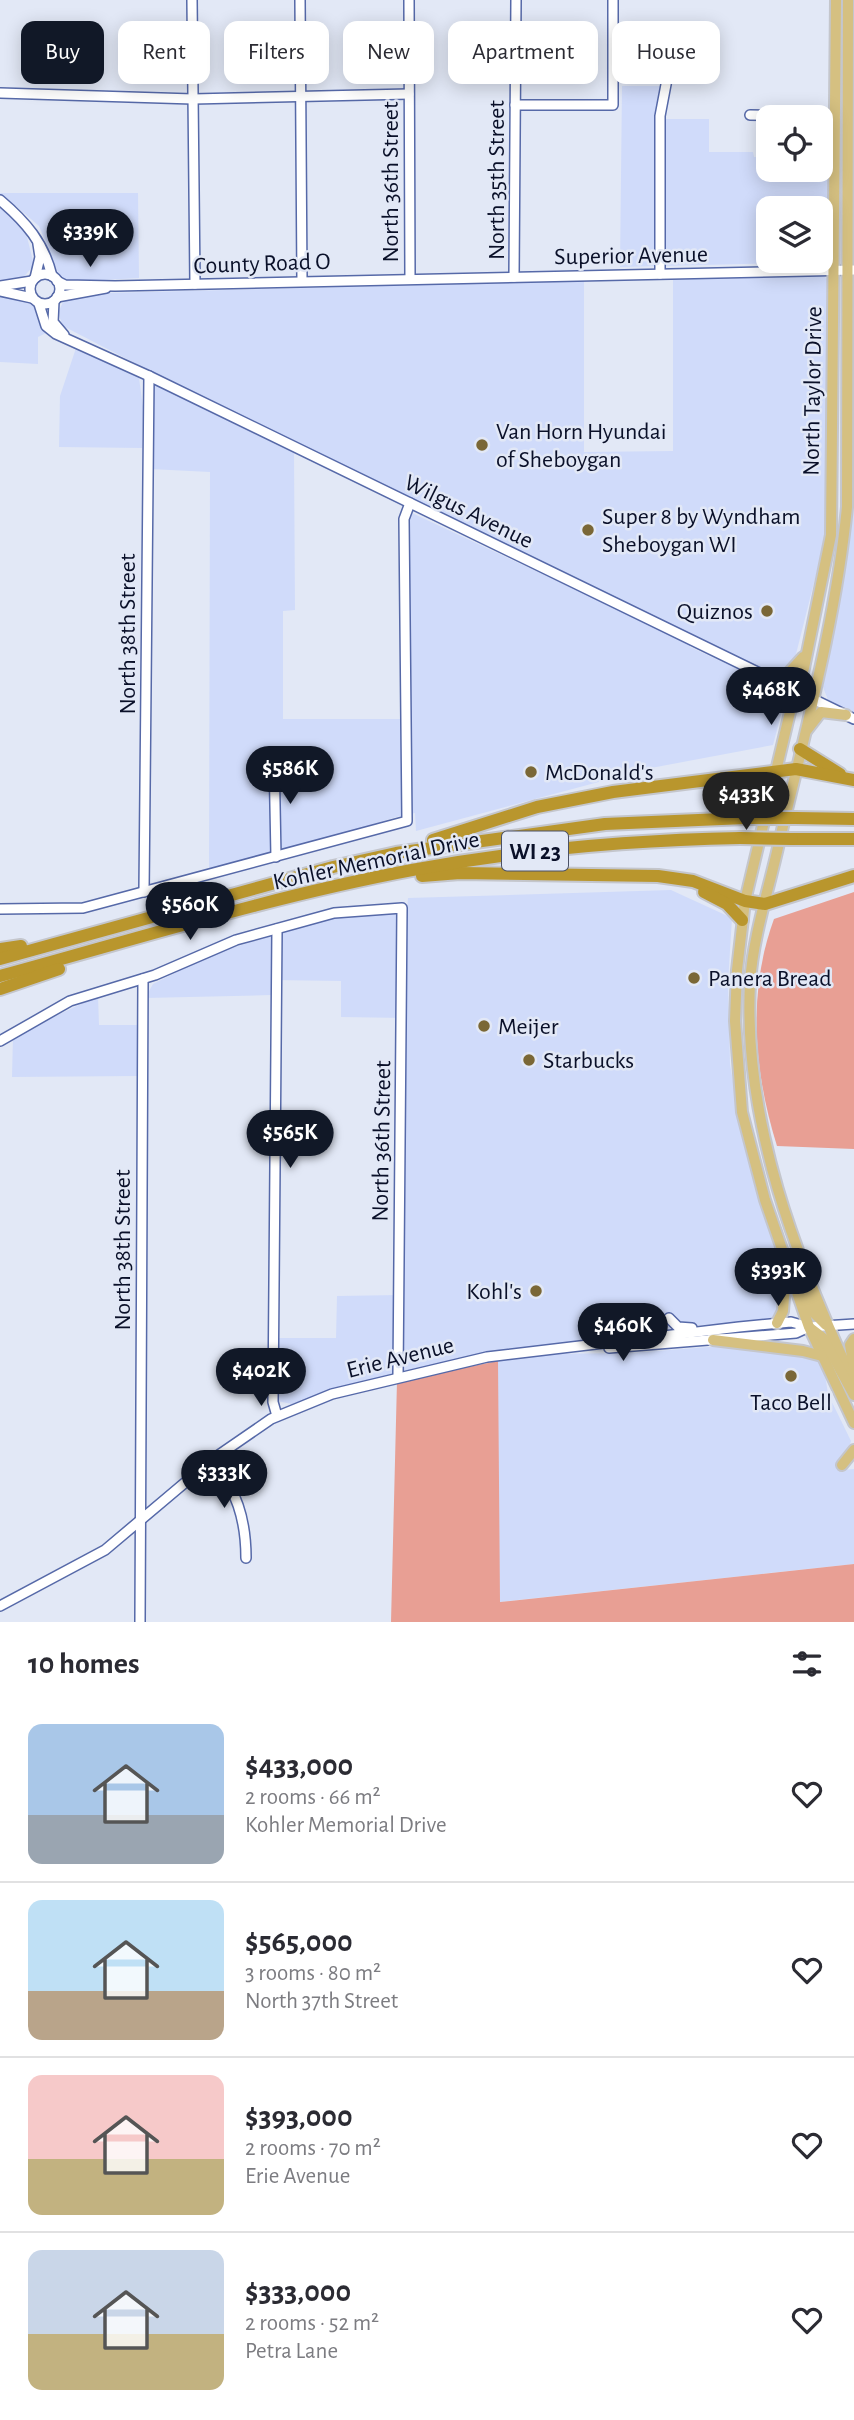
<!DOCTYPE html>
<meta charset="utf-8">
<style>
:root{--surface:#fff;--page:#f2f2f3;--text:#2b2b33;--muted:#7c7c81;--line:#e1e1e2;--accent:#111827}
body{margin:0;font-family:"Alegreya Sans",sans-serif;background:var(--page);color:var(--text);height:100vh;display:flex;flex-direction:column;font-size:26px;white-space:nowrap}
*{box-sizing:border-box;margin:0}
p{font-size:23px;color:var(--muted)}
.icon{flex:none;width:38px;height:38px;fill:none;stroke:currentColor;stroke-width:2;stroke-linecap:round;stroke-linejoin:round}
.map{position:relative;height:1622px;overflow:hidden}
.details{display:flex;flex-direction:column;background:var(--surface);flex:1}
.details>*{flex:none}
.hud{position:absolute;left:21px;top:21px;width:812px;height:63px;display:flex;gap:14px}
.tools{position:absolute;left:756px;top:105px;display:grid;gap:14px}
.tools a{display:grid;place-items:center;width:77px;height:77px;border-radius:14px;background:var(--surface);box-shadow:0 4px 18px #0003;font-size:35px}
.price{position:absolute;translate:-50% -60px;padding:0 16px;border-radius:24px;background:var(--accent);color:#fff;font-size:23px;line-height:46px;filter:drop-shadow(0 2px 4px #0008)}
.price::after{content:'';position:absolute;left:50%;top:42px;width:21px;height:16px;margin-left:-10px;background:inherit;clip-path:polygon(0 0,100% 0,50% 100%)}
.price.selected{background:#222;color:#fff}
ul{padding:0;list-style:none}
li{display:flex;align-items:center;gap:21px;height:175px;padding:0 28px}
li+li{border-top:2px solid var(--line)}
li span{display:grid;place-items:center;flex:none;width:196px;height:140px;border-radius:14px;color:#555}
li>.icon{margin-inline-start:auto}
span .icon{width:84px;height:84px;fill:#fffc;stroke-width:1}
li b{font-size:30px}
h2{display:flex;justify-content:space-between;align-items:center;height:84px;padding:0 28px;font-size:30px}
.pill{padding:0 24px;border-radius:14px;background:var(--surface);box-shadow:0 4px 18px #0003;font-size:24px;line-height:63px}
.pill.selected{background:var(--accent);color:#fff}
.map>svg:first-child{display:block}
</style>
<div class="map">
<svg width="854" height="1622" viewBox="0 0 854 1622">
<rect width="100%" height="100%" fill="#e2e8f6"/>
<g fill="#d0dbfa" fill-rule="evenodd">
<path d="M 622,86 L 663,86 L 657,119 L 709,119 L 709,152 L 753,152 L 754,157 L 768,157 L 768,170 L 821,170 L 821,157 L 830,157 L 828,258 L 819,262 L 620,267 ZM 768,208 L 821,208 L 821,261 L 768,261 Z"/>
<path d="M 0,193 L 138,193 L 139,278 L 68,282 L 60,278 L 39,226 L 16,206 L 9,214 L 26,233 L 34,265 L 21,280 L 0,282 Z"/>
<path d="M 822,275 L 830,281 L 826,535 L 794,662 L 789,670 L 772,674 L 757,666 L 751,676 L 773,687 L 782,696 L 782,711 L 773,745 L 651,768 L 416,831 L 415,813 L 396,817 L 336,836 L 209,869 L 210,472 L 150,469 L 154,373 L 63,326 L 58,313 L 63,302 L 83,295 L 106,293 L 584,281 L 584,452 L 673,451 L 673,278 ZM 209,400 L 572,576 L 572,588 L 412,513 L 408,524 L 410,719 L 283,719 L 283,611 L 295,610 L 294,453 L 210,412 ZM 690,633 L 740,658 L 740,670 L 690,647 Z"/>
<path d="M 854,280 L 854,713 L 828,700 L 823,687 L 851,517 Z"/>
<path d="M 0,295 L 31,302 L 37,310 L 48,332 L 38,337 L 38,364 L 0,362 Z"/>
<path d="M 76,348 L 139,378 L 143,407 L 142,448 L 59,447 L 60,396 Z"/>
<path d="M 671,890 L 732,918 L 728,983 L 730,1064 L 743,1141 L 781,1271 L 781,1301 L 776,1318 L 770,1321 L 686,1326 L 542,1354 L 630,1353 L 736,1345 L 816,1358 L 825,1374 L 828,1394 L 851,1441 L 842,1470 L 854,1469 L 854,1564 L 499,1602 L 497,1351 L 354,1383 L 292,1404 L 277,1401 L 276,1338 L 336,1338 L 337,1296 L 400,1295 L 405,1018 L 341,1017 L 341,981 L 273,980 L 272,995 L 145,998 L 153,984 L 213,954 L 319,921 L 359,914 L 407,912 L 408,898 Z"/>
<path d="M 98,996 L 99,1025 L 138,1025 L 137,1076 L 12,1077 L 13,1036 Z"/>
</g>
<g fill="#e89f94">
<path d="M 854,892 L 854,1149 L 777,1146 C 754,1073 747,992 774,919 Z"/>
<path d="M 498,1361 L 500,1602 L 854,1564 L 854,1622 L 391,1622 L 397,1381 Z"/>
</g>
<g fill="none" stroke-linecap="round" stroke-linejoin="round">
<g stroke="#5669a8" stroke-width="12">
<g id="minor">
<path d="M 192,0 L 195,284"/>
<path d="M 300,0 L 302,281"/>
<path d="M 409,0 L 410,279"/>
<path d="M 0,93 L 193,99 L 409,94"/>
<path d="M 515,105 L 613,105 L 613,0"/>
<path d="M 750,115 L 835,117"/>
<path d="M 0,200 C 26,222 44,243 52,276"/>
<path d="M 660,274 L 660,116 L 668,74"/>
<circle cx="45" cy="289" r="15"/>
<path d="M 514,277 L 516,0"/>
<path d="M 35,278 L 40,257 L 38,244"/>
<path d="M 57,281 L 65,285 L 115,286 L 854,270"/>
<path d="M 0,286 L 32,281"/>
<path d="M 0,291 L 32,298"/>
<path d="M 57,297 L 106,288"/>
<path d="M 54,301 L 53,322 L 64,335"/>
<path d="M 39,304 L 46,326 L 56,334 L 149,376 L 854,719"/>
<path d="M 274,754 L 276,857"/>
<path d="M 144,892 L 149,376"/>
<path d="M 0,909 L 83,908 L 407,821 L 404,519 L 410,503"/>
<path d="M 277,929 L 273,1402 L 277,1416"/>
<path d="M 0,1041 L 70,1001 L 155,975 L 236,940 L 334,913 L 402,908 L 398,1376"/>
<path d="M 669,1318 L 678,1327 L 692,1328"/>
<path d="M 609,1348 L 796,1333 L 809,1327 L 854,1324"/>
<path d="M 213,1459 C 236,1491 246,1518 246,1558"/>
<path d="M 0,1606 L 105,1550 L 213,1459 L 271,1419 L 332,1394 L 487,1357 L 739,1327 L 791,1322 L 809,1327"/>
<path d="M 140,1622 L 143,979"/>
</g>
</g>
<g stroke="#c4c6cc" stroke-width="14">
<g id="major">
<path d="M 836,0 L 831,535 L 804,668 L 791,708 L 745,901 L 737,970 L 735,1021 L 742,1112 L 765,1200 L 809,1327 L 854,1423"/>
<path d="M 848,0 L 847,507 C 836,620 805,732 779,843 C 769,889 753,936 750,983 C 743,1122 796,1259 854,1383"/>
<path d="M 761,674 L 785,677 L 803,657"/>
<path d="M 807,730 L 821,712 L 846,715"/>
<path d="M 795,1274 L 813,1312 L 826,1325"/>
<path d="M 777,1323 L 783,1311 L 786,1271"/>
<path d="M 810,1328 L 823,1338 L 854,1395"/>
<path d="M 854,1339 L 850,1345 L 854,1368"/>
<path d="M 713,1340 L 803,1351 L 822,1356"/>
<path d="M 842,1465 L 854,1450"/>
</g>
</g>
<g stroke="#c4c6cc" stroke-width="16">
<g id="highway">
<path d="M 800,749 L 840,774"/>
<path d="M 796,818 L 854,819"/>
<path d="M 792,839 L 854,839"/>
<path d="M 433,840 L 537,807 L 613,792 L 796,769 L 854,780"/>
<path d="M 422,876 L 460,873 L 658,876 L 693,881 L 745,901 L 765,904 L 854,876"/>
<path d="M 704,892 L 727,904 L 742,920"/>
<path d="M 0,949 L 21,946"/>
<path d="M 0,959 L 333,867 L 396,853 L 605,824 L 745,818"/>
<path d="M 0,976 C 136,939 273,896 412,870 C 520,850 630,840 740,838"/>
<path d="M 0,989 L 59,969"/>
</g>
</g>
<use href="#minor" stroke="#fff" stroke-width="9"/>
<use href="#major" stroke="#d5c081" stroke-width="10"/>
<use href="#highway" stroke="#b9962d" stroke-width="12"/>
<g stroke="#c4c6cc" stroke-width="16" stroke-linecap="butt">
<g id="highway-bridge">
<path d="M 745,818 L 796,818"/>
<path d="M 740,838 L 792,839"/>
</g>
</g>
<use href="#highway-bridge" stroke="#b9962d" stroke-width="12"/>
</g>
<g fill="#7a6736" stroke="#e2e8f6" stroke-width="2.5">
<circle cx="482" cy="445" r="7"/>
<circle cx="588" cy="530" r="7"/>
<circle cx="767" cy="611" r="7"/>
<circle cx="531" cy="772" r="7"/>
<circle cx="694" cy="978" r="7"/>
<circle cx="484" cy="1026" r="7"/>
<circle cx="529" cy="1060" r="7"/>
<circle cx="536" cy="1291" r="7"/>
<circle cx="791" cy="1376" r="7"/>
</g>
<g text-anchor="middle" stroke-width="5" stroke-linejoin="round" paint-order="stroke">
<rect fill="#e2e8f6" stroke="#4b5166" stroke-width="2" x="502" y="831.5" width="66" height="39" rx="5"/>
<g font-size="23" font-weight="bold" fill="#0a1029">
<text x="535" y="859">WI 23</text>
</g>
<g font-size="24" fill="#0a1029" stroke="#e2e8f6">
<text transform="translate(496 180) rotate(-90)" y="8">North 35th Street</text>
<text transform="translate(390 182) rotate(-90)" y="8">North 36th Street</text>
<text transform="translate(631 255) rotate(-1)" y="8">Superior Avenue</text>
<text transform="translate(262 263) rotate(-2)" y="8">County Road O</text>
<text transform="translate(812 391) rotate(-89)" y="8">North Taylor Drive</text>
<text transform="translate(469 511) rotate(26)" y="8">Wilgus Avenue</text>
<text transform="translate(127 634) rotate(-90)" y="8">North 38th Street</text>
<text transform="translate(376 860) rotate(-12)" y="8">Kohler Memorial Drive</text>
<text transform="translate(381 1141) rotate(-89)" y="8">North 36th Street</text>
<text transform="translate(122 1250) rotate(-90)" y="8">North 38th Street</text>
<text transform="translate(400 1357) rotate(-14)" y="8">Erie Avenue</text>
</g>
<g font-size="24" fill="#0a1029" stroke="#e2e8f6" text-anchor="start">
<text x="496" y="439">Van Horn Hyundai<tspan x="496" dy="28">of Sheboygan</tspan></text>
<text x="602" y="524">Super 8 by Wyndham<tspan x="602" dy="28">Sheboygan WI</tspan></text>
<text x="753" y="619" text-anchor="end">Quiznos</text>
<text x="545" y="780">McDonald's</text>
<text x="708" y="986">Panera Bread</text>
<text x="498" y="1034">Meijer</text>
<text x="543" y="1068">Starbucks</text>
<text x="522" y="1299" text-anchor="end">Kohl's</text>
<text x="791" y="1410" text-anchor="middle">Taco Bell</text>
</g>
</g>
</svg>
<div class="tools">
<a><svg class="icon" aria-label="locate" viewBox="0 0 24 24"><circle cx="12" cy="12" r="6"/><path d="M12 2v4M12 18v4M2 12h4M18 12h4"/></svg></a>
<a><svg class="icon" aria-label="layers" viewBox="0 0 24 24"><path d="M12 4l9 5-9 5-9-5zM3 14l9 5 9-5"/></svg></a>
</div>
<b class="price" style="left:90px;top:269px">$339K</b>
<b class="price" style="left:771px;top:727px">$468K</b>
<b class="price" style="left:290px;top:806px">$586K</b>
<b class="price selected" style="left:746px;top:832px">$433K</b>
<b class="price" style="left:190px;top:942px">$560K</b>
<b class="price" style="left:290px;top:1170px">$565K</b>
<b class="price" style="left:778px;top:1308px">$393K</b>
<b class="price" style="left:623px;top:1363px">$460K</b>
<b class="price" style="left:261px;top:1408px">$402K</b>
<b class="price" style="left:224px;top:1510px">$333K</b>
<div class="hud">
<a class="pill selected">Buy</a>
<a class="pill">Rent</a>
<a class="pill">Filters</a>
<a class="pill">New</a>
<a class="pill">Apartment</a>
<a class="pill">House</a>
</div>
</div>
<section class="details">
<h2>10 homes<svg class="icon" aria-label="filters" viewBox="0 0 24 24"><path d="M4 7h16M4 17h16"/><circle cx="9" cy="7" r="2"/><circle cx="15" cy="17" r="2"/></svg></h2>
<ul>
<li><span style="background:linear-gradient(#a9c7e8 65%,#9aa5b1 0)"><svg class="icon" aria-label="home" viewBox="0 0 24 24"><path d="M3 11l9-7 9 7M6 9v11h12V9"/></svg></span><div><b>$433,000</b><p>2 rooms · 66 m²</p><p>Kohler Memorial Drive</p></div><svg class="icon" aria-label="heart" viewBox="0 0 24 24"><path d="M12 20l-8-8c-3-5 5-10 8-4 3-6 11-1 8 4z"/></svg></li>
<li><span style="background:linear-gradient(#bfe0f5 65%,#b9a48a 0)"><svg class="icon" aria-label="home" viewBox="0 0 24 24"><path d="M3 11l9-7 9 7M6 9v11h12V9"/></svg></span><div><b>$565,000</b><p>3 rooms · 80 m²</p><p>North 37th Street</p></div><svg class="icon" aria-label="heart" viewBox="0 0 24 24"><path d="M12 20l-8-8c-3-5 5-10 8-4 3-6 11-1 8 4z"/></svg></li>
<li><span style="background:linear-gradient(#f6c9c9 60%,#c2b280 0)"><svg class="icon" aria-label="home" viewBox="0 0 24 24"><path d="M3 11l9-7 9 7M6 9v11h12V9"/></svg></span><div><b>$393,000</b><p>2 rooms · 70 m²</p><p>Erie Avenue</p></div><svg class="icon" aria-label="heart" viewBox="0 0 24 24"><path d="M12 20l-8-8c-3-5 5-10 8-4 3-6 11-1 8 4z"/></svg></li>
<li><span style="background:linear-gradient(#c9d6e8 60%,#c2b280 0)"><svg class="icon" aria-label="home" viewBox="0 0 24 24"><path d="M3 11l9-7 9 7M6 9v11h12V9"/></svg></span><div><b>$333,000</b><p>2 rooms · 52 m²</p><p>Petra Lane</p></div><svg class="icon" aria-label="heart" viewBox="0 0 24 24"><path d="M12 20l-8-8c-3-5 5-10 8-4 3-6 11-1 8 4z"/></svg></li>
</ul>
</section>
